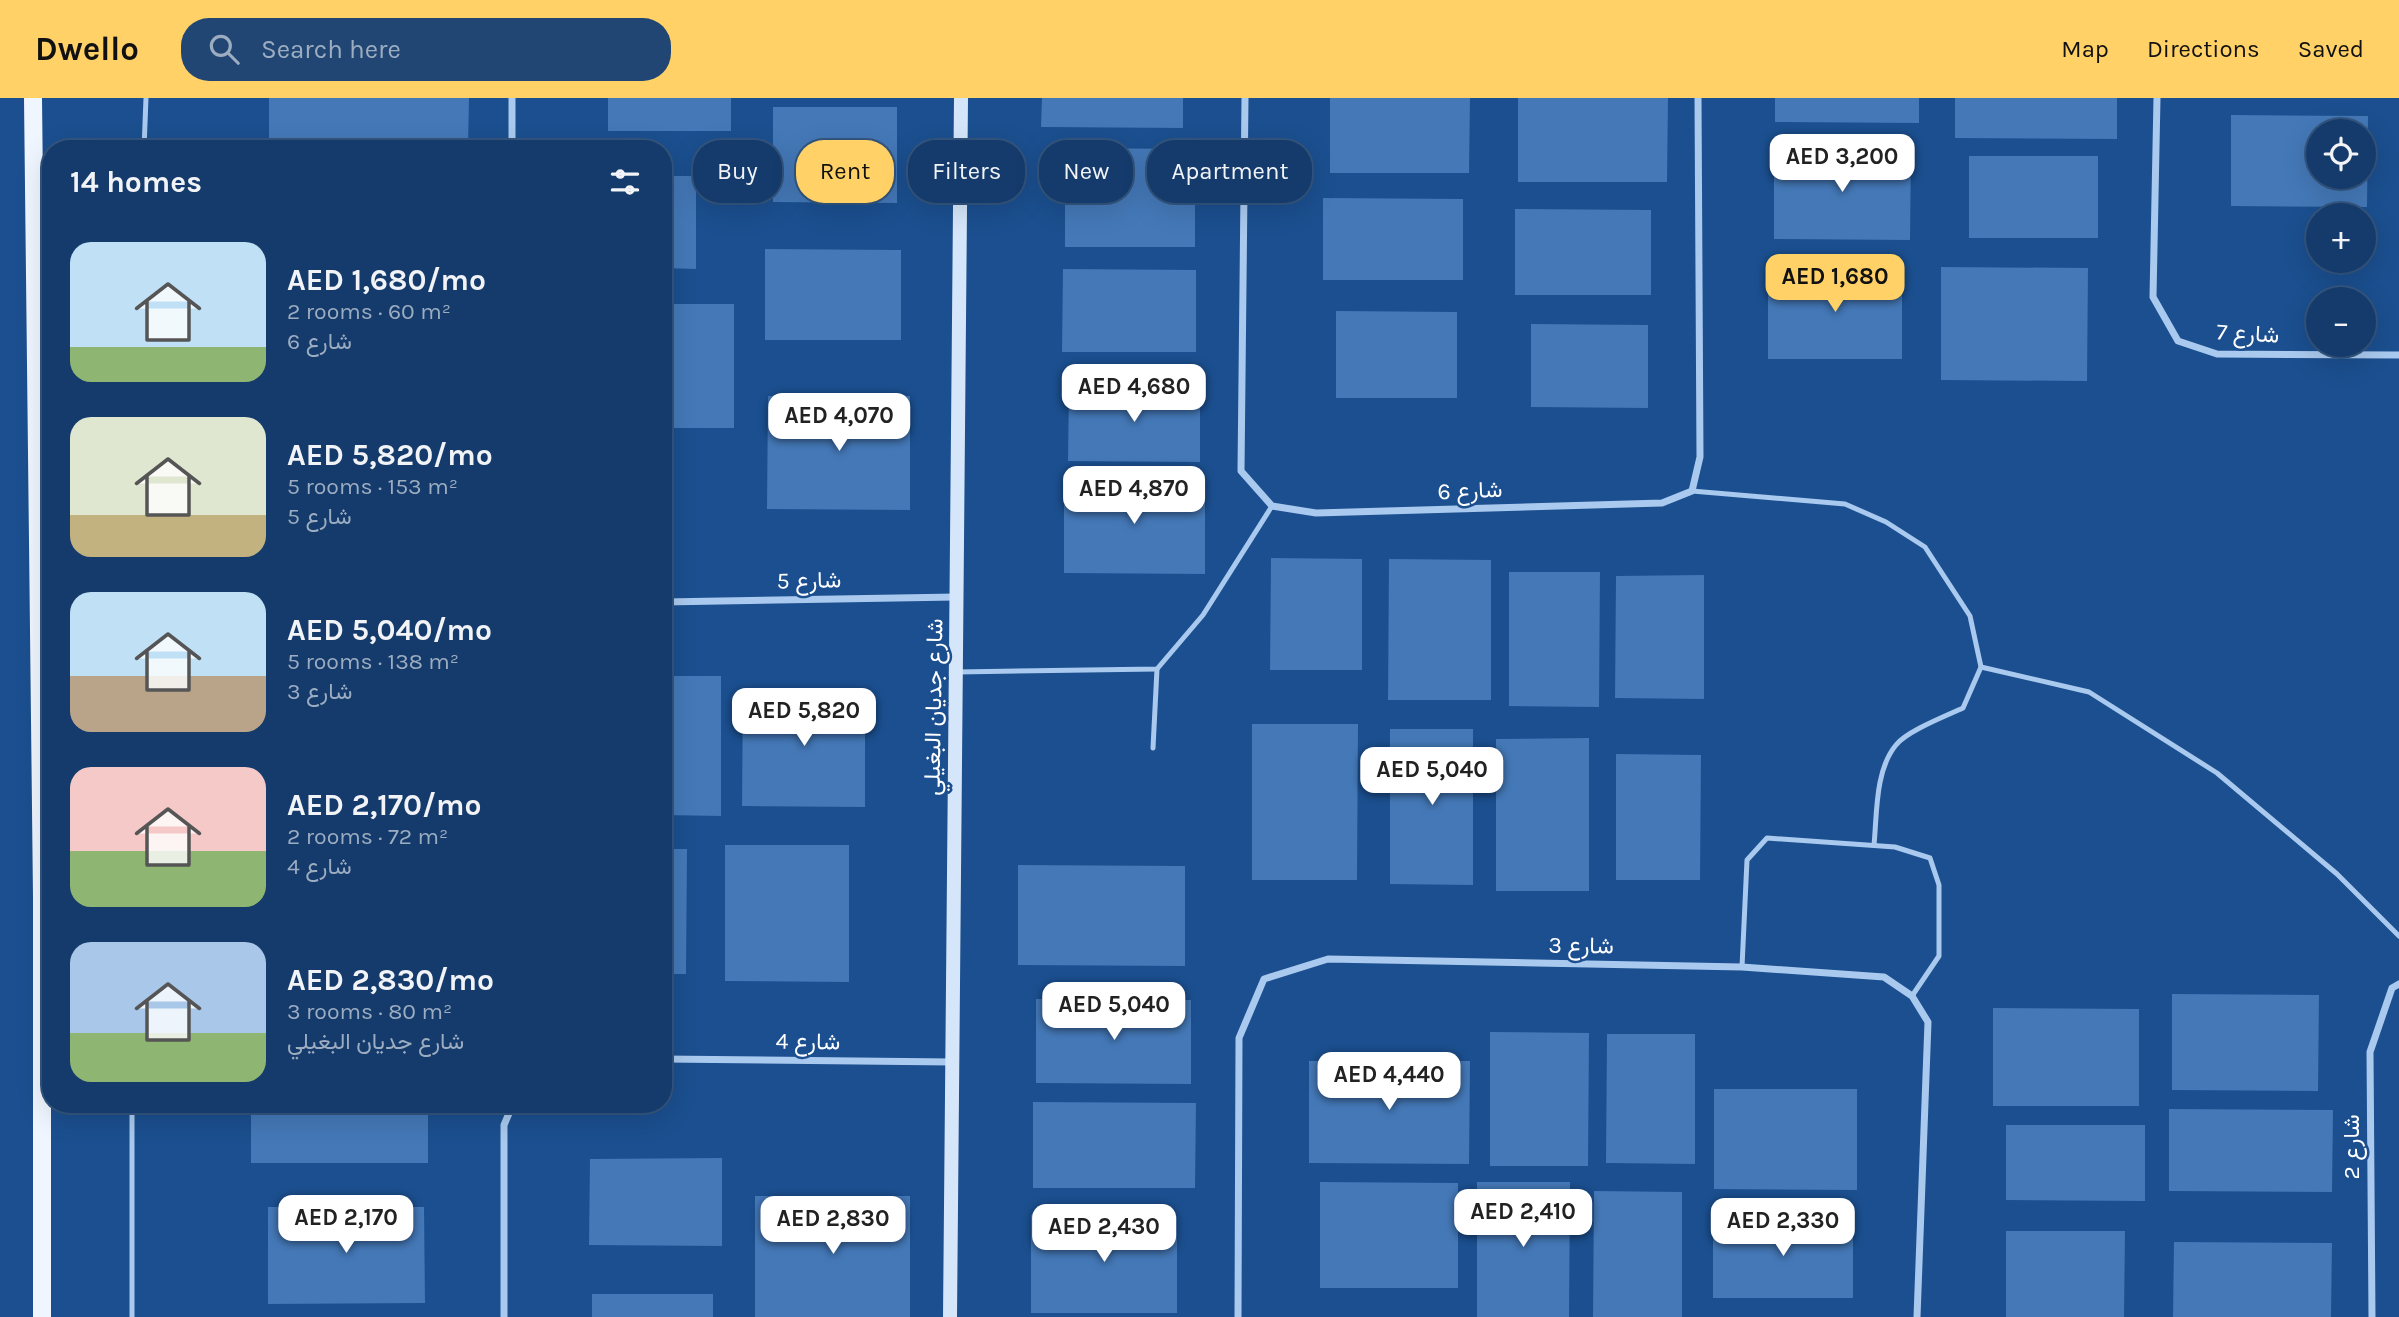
<!DOCTYPE html>
<meta charset="utf-8">
<style>
:root{--surface:#143b6b;--page:#214673;--text:#f1f3f6;--muted:#9dadc1;--line:#33557e;--accent:#ffd166}
body{margin:0;font-family:Karla,Vazirmatn,sans-serif;background:var(--page);color:var(--text);height:100vh;display:flex;flex-direction:column;font-size:26px;white-space:nowrap}
*{box-sizing:border-box;margin:0}
p{font-size:23px;color:var(--muted)}
.icon{flex:none;width:38px;height:38px;fill:none;stroke:currentColor;stroke-width:2;stroke-linecap:round;stroke-linejoin:round}
.map{position:relative;flex:1;overflow:hidden}
.side{position:absolute;left:42px;top:42px;width:630px;height:973px;display:flex;flex-direction:column;background:var(--surface);border-radius:28px;box-shadow:0 7px 28px #0002,0 0 0 2px var(--line)}
.side>*{flex:none}
.top-card{position:absolute;left:693px;top:42px;width:665px;height:63px;display:flex;gap:14px}
.tools{position:absolute;left:2306px;top:21px;display:grid;gap:14px}
.tools a{display:grid;place-items:center;width:70px;height:70px;border-radius:50%;background:var(--surface);box-shadow:0 7px 28px #0002,0 0 0 2px var(--line);font-size:35px}
.price{position:absolute;translate:-50% -60px;padding:0 16px;border-radius:14px;background:#fff;color:#222;font-size:23px;line-height:46px;filter:drop-shadow(0 2px 4px #0008)}
.price::after{content:'';position:absolute;left:50%;top:42px;width:21px;height:16px;margin-left:-10px;background:inherit;clip-path:polygon(0 0,100% 0,50% 100%)}
.price.selected{background:var(--accent);color:#111}
ul{padding:0;list-style:none}
li{display:flex;align-items:center;gap:21px;height:175px;padding:0 28px}
li span{display:grid;place-items:center;flex:none;width:196px;height:140px;border-radius:21px;color:#555}
li>.icon{margin-inline-start:auto}
span .icon{width:84px;height:84px;fill:#fffc;stroke-width:1}
li b{font-size:30px}
h2{display:flex;justify-content:space-between;align-items:center;height:84px;padding:0 28px;font-size:30px}
.tag{padding:0 24px;border-radius:28px;background:var(--surface);box-shadow:0 7px 28px #0002,0 0 0 2px var(--line);font-size:24px;line-height:63px}
.tag.selected{background:var(--accent);color:#111}
header{display:flex;align-items:center;gap:42px;box-sizing:border-box;height:98px;padding:0 35px;background:var(--accent);color:#111}
header strong{font-size:33px}
nav{display:flex;gap:38px;margin-inline-start:auto;font-size:24px}
.search{width:490px;height:63px;background:var(--page);display:flex;align-items:center;gap:18px;box-sizing:border-box;padding:0 24px;border-radius:28px;color:var(--muted);font-size:26px}
.map>svg:first-child{display:block}
</style>
<header>
<strong>Dwello</strong>
<div class="search"><svg class="icon" aria-label="search" viewBox="0 0 24 24"><circle cx="10" cy="10" r="6"/><path d="M15 15l6 6"/></svg>Search here</div>
<nav><a>Map</a><a>Directions</a><a>Saved</a></nav>
</header>
<div class="map">
<svg width="2399" height="1219" viewBox="0 0 2399 1219">
<rect width="100%" height="100%" fill="#1b4f8f"/>
<g fill="#4478b7" fill-rule="evenodd">
<path d="M 269,0 L 469,0 L 468,51 L 269,51 Z"/>
<rect x="608" y="0" width="123" height="33"/>
<path d="M 1042,0 L 1183,0 L 1183,30 L 1041,29 Z"/>
<path d="M 1330,0 L 1470,0 L 1469,75 L 1330,75 Z"/>
<path d="M 1518,0 L 1668,0 L 1667,84 L 1518,84 Z"/>
<path d="M 1775,0 L 1919,0 L 1919,25 L 1775,24 Z"/>
<path d="M 1955,0 L 2117,0 L 2117,41 L 1955,40 Z"/>
<path d="M 773,9 L 897,9 L 897,105 L 773,104 Z"/>
<path d="M 2231,17 L 2368,18 L 2367,109 L 2231,108 ZM 2319,33 L 2364,33 L 2364,79 L 2319,79 Z"/>
<path d="M 1065,50 L 1195,51 L 1195,149 L 1065,149 Z"/>
<path d="M 1774,51 L 1911,52 L 1910,142 L 1774,141 Z"/>
<rect x="1969" y="58" width="129" height="82"/>
<path d="M 663,78 L 696,78 L 696,171 L 663,170 Z"/>
<path d="M 1323,100 L 1463,101 L 1463,182 L 1323,182 Z"/>
<path d="M 1515,111 L 1651,112 L 1651,197 L 1515,197 Z"/>
<path d="M 765,151 L 901,152 L 901,242 L 765,242 Z"/>
<path d="M 1941,169 L 2088,170 L 2087,283 L 1941,282 Z"/>
<path d="M 1063,171 L 1196,172 L 1196,254 L 1062,254 Z"/>
<rect x="1768" y="171" width="134" height="90"/>
<rect x="663" y="206" width="71" height="124"/>
<path d="M 1336,213 L 1457,214 L 1457,300 L 1336,300 Z"/>
<path d="M 1531,226 L 1648,227 L 1648,310 L 1531,309 Z"/>
<path d="M 1069,288 L 1200,289 L 1200,364 L 1068,363 Z"/>
<path d="M 768,298 L 910,298 L 910,412 L 767,411 Z"/>
<path d="M 1064,379 L 1205,380 L 1205,476 L 1064,475 Z"/>
<path d="M 1271,460 L 1362,461 L 1362,572 L 1270,572 Z"/>
<path d="M 1389,461 L 1491,462 L 1491,602 L 1388,602 Z"/>
<path d="M 1509,474 L 1600,474 L 1599,609 L 1509,608 Z"/>
<path d="M 1704,477 L 1704,601 L 1615,600 L 1616,478 Z"/>
<path d="M 663,578 L 721,578 L 721,718 L 663,717 Z"/>
<path d="M 743,590 L 865,591 L 865,709 L 742,708 Z"/>
<path d="M 1252,626 L 1358,626 L 1357,782 L 1252,782 Z"/>
<path d="M 1390,631 L 1473,631 L 1473,787 L 1390,786 Z"/>
<path d="M 1589,640 L 1589,793 L 1496,793 L 1496,641 Z"/>
<path d="M 1616,656 L 1701,657 L 1700,782 L 1616,782 Z"/>
<path d="M 725,747 L 849,747 L 849,884 L 725,883 Z"/>
<path d="M 663,751 L 687,751 L 686,876 L 663,876 Z"/>
<path d="M 1018,767 L 1185,768 L 1185,868 L 1018,867 Z"/>
<path d="M 2172,896 L 2319,897 L 2318,993 L 2172,992 Z"/>
<path d="M 1036,901 L 1191,902 L 1191,986 L 1036,985 Z"/>
<path d="M 1993,910 L 2139,911 L 2139,1008 L 1993,1008 Z"/>
<path d="M 1490,934 L 1589,935 L 1588,1068 L 1490,1068 Z"/>
<path d="M 1607,936 L 1695,936 L 1695,1066 L 1606,1065 Z"/>
<path d="M 1309,963 L 1470,963 L 1469,1066 L 1309,1065 Z"/>
<path d="M 1714,991 L 1857,991 L 1857,1092 L 1714,1091 Z"/>
<path d="M 1033,1004 L 1196,1005 L 1195,1090 L 1033,1090 Z"/>
<rect x="251" y="1006" width="177" height="59"/>
<path d="M 2169,1011 L 2333,1012 L 2332,1094 L 2169,1093 Z"/>
<path d="M 2006,1027 L 2145,1027 L 2145,1103 L 2006,1102 Z"/>
<path d="M 722,1060 L 722,1148 L 589,1147 L 590,1061 Z"/>
<path d="M 1320,1084 L 1458,1085 L 1458,1190 L 1320,1190 Z"/>
<path d="M 1477,1084 L 1570,1084 L 1569,1219 L 1477,1219 Z"/>
<path d="M 1594,1093 L 1682,1094 L 1682,1219 L 1593,1219 Z"/>
<rect x="755" y="1098" width="155" height="121"/>
<path d="M 268,1109 L 424,1109 L 425,1205 L 268,1206 Z"/>
<path d="M 1031,1117 L 1177,1118 L 1177,1215 L 1031,1215 Z"/>
<path d="M 1713,1120 L 1853,1121 L 1853,1200 L 1713,1200 Z"/>
<path d="M 2006,1133 L 2125,1133 L 2124,1219 L 2006,1219 Z"/>
<path d="M 2174,1144 L 2332,1145 L 2331,1219 L 2173,1219 Z"/>
<rect x="592" y="1196" width="121" height="23"/>
</g>
<g fill="none" stroke-linecap="round" stroke-linejoin="round">
<g stroke="#a9c9ee" stroke-width="5">
<path d="M 144,51 L 146,0"/>
<path d="M 1692,393 L 1845,406 L 1886,424 L 1925,449 L 1970,518 L 1981,569 L 1963,610 C 1946,618 1907,633 1896,647 C 1875,672 1877,716 1874,747"/>
<path d="M 1981,569 L 2089,594 L 2217,675 L 2337,776 L 2399,838"/>
<path d="M 957,574 L 1157,571 L 1203,517 L 1272,408"/>
<path d="M 1153,650 L 1157,571"/>
<path d="M 1742,869 L 1747,762 L 1767,740 L 1895,749 L 1930,760 L 1939,787 L 1939,858 L 1912,898"/>
<path d="M 132,1219 L 132,1006"/>
</g>
<g stroke="#a9c9ee" stroke-width="7">
<path d="M 1245,0 L 1241,373 L 1272,408 L 1316,415 L 1662,405 L 1692,393 L 1700,359 L 1698,0"/>
<path d="M 2157,0 L 2153,199 L 2178,243 L 2217,256 L 2399,257"/>
<path d="M 512,51 L 512,0"/>
<path d="M 663,504 L 956,499"/>
<path d="M 663,961 L 952,964"/>
<path d="M 504,1219 L 504,1027 L 513,1006"/>
<path d="M 1238,1219 L 1239,940 L 1264,881 L 1328,861 L 1742,869 L 1884,879 L 1912,898 L 1928,924 L 1917,1219"/>
<path d="M 2372,1219 L 2370,954 L 2392,890 L 2399,886"/>
</g>
<path stroke="#d6e6fa" stroke-width="14" d="M 950,1219 L 961,0"/>
<path stroke="#f0f6ff" stroke-width="18" d="M 33,0 L 42,799 L 42,1219"/>
</g>
<g text-anchor="middle" stroke-width="5" stroke-linejoin="round" paint-order="stroke">
<g font-size="23" fill="#fff" stroke="#1b4f8f">
<text transform="translate(2248 235) rotate(3)" y="8">شارع 7</text>
<text transform="translate(1470 392) rotate(-2)" y="8">شارع 6</text>
<text transform="translate(809 482) rotate(-1)" y="8">شارع 5</text>
<text transform="translate(933 609) rotate(-89)" y="8">شارع جديان البغيلي</text>
<text transform="translate(1581 847) rotate(1)" y="8">شارع 3</text>
<text transform="translate(808 943) rotate(1)" y="8">شارع 4</text>
<text transform="translate(2351 1049) rotate(-90)" y="8">شارع 2</text>
</g>
</g>
</svg>
<div class="tools">
<a><svg class="icon" aria-label="locate" viewBox="0 0 24 24"><circle cx="12" cy="12" r="6"/><path d="M12 2v4M12 18v4M2 12h4M18 12h4"/></svg></a>
<a>+</a>
<a>−</a>
</div>
<b class="price" style="left:1842px;top:96px">AED 3,200</b>
<b class="price selected" style="left:1835px;top:216px">AED 1,680</b>
<b class="price" style="left:1134px;top:326px">AED 4,680</b>
<b class="price" style="left:839px;top:355px">AED 4,070</b>
<b class="price" style="left:1134px;top:428px">AED 4,870</b>
<b class="price" style="left:804px;top:650px">AED 5,820</b>
<b class="price" style="left:1432px;top:709px">AED 5,040</b>
<b class="price" style="left:1114px;top:944px">AED 5,040</b>
<b class="price" style="left:1389px;top:1014px">AED 4,440</b>
<b class="price" style="left:1523px;top:1151px">AED 2,410</b>
<b class="price" style="left:346px;top:1157px">AED 2,170</b>
<b class="price" style="left:833px;top:1158px">AED 2,830</b>
<b class="price" style="left:1783px;top:1160px">AED 2,330</b>
<b class="price" style="left:1104px;top:1166px">AED 2,430</b>
<div class="top-card">
<a class="tag">Buy</a>
<a class="tag selected">Rent</a>
<a class="tag">Filters</a>
<a class="tag">New</a>
<a class="tag">Apartment</a>
</div>
<section class="side">
<h2>14 homes<svg class="icon" aria-label="filters" viewBox="0 0 24 24"><path d="M4 7h16M4 17h16"/><circle cx="9" cy="7" r="2"/><circle cx="15" cy="17" r="2"/></svg></h2>
<ul>
<li><span style="background:linear-gradient(#bfe0f5 75%,#8fb573 0)"><svg class="icon" aria-label="home" viewBox="0 0 24 24"><path d="M3 11l9-7 9 7M6 9v11h12V9"/></svg></span><div><b>AED 1,680/mo</b><p>2 rooms · 60 m²</p><p>شارع 6</p></div></li>
<li><span style="background:linear-gradient(#dfe7d0 70%,#c2b280 0)"><svg class="icon" aria-label="home" viewBox="0 0 24 24"><path d="M3 11l9-7 9 7M6 9v11h12V9"/></svg></span><div><b>AED 5,820/mo</b><p>5 rooms · 153 m²</p><p>شارع 5</p></div></li>
<li><span style="background:linear-gradient(#bfe0f5 60%,#b9a48a 0)"><svg class="icon" aria-label="home" viewBox="0 0 24 24"><path d="M3 11l9-7 9 7M6 9v11h12V9"/></svg></span><div><b>AED 5,040/mo</b><p>5 rooms · 138 m²</p><p>شارع 3</p></div></li>
<li><span style="background:linear-gradient(#f6c9c9 60%,#8fb573 0)"><svg class="icon" aria-label="home" viewBox="0 0 24 24"><path d="M3 11l9-7 9 7M6 9v11h12V9"/></svg></span><div><b>AED 2,170/mo</b><p>2 rooms · 72 m²</p><p>شارع 4</p></div></li>
<li><span style="background:linear-gradient(#a9c7e8 65%,#8fb573 0)"><svg class="icon" aria-label="home" viewBox="0 0 24 24"><path d="M3 11l9-7 9 7M6 9v11h12V9"/></svg></span><div><b>AED 2,830/mo</b><p>3 rooms · 80 m²</p><p>شارع جديان البغيلي</p></div></li>
</ul>
</section>
</div>
